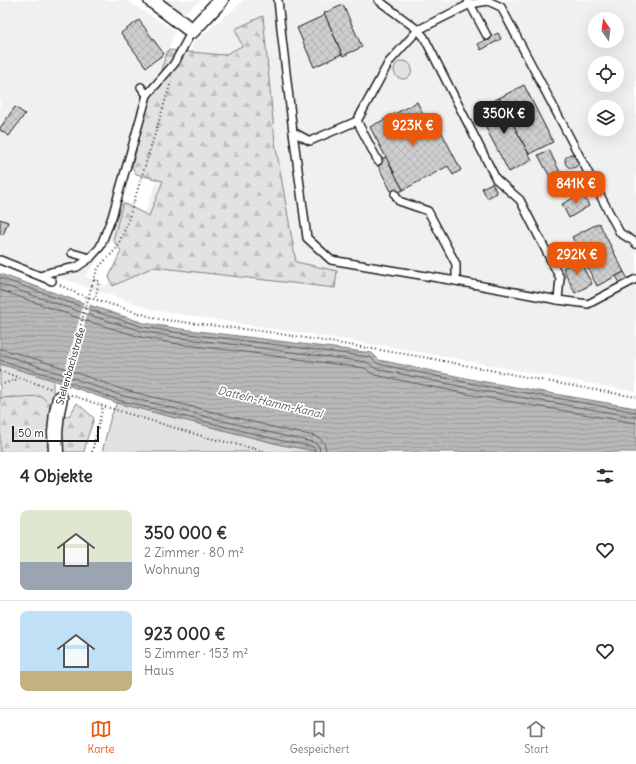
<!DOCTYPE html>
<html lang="de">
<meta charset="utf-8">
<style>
:root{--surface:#fff;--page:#f7f7f7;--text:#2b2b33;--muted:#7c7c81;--line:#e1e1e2;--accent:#ea580c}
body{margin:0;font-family:Delius,sans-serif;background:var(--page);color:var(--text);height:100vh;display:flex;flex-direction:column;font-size:15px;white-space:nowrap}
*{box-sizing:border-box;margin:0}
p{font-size:13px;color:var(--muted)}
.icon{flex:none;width:22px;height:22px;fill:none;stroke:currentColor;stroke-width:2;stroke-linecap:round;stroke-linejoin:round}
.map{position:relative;height:452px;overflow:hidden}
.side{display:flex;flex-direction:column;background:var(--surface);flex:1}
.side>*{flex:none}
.needle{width:26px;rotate:346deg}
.fabs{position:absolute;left:588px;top:12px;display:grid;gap:8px}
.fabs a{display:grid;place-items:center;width:36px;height:36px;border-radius:50%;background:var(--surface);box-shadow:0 4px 16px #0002;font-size:20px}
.scale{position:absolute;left:12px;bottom:10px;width:87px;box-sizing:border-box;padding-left:4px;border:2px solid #1c1c1c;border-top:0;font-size:11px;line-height:14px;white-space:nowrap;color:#1c1c1c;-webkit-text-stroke:3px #fff;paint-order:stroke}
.price{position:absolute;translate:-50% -34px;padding:0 9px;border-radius:8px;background:var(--accent);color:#fff;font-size:13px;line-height:26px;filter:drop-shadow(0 1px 2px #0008)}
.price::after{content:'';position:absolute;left:50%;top:24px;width:12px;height:9px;margin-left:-6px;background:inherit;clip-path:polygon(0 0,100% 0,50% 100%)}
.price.on{background:#222;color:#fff}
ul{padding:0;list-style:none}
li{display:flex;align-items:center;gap:12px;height:100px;padding:0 20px}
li+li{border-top:1px solid var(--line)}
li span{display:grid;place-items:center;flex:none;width:112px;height:80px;border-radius:8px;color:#555}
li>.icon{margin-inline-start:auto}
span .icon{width:48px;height:48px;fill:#fffc;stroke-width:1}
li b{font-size:17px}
h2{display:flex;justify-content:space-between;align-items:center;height:48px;padding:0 20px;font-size:17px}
.menu{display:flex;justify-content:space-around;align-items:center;height:56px;border-top:1px solid var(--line);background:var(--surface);font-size:11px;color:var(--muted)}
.menu a{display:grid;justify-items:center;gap:2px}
.menu .on{color:var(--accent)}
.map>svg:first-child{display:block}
</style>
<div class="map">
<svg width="636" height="452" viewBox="0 0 636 452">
<defs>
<pattern id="forest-firs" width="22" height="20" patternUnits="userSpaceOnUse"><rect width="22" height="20" fill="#e2e2e2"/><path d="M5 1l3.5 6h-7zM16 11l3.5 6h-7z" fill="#c1c1c1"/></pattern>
<pattern id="water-rules" width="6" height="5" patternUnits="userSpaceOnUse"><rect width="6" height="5" fill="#b8b8b8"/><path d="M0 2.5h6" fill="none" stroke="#9e9e9e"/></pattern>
<pattern id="building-cross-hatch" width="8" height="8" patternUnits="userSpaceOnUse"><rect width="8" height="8" fill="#cecece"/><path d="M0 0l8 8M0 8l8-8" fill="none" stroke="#b0b0b0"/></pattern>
</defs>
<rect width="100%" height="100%" fill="#fff"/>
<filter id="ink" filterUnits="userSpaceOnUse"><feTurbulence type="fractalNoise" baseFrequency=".025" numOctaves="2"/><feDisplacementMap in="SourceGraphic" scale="8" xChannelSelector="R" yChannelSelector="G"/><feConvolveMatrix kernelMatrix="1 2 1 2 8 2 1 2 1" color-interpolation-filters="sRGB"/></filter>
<g filter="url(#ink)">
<g fill="#f0f0f0" fill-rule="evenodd">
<path d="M 0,0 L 126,0 L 175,31 L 145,115 L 113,240 L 85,276 L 106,286 L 131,251 L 167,153 L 193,43 L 244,0 L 636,0 L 636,392 L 398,348 L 153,310 L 0,257 ZM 595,19 L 617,19 L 617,41 L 595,41 ZM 595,63 L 617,63 L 617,85 L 595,85 ZM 595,107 L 617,107 L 617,129 L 595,129 Z"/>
<path d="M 164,0 L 202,0 L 182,14 Z"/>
</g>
<g fill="#e2e2e2" stroke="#7f7f7f">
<circle cx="403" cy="70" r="9"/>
<path d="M 0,364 L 53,380 L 53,408 L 15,397 L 0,398 Z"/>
<path d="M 117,403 L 282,445 L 321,452 L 102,452 L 111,416 Z"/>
</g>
<g fill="url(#forest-firs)" stroke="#7f7f7f">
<path d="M 263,16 L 275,142 L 296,262 L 337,271 L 335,288 L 153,267 L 113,286 L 109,277 L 121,251 L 113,240 L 123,203 L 149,216 L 163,181 L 136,174 L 132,167 L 145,115 L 168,50 L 224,55 L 242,46 L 235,29 Z"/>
<path d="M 41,396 L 63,417 L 70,415 L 77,403 L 94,418 L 87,439 L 84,452 L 0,452 L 0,398 Z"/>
</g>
<path fill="url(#water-rules)" stroke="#7a7a7a" d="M 0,274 L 95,307 L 144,323 L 181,329 L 239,336 L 372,353 L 379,360 L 480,381 L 636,408 L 636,452 L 321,452 L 282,445 L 117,403 L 53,380 L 0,364 Z"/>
<path fill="#fff" d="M 84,302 L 90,304 L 67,387 L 61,385 Z"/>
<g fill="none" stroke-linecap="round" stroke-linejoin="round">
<g stroke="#5a5a5a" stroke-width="1">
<path d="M 0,278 L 94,311 L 143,327 L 180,333 L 239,340 L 370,357 L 378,364 L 479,385 L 636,412"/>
<path d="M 0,284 L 92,316 L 142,331 L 179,338 L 238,345 L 367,362 L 373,367 L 377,369 L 478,390 L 636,417"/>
<path d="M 0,290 L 90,322 L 141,337 L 178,344 L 237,351 L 365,368 L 371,373 L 375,375 L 477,396 L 636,423"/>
<path d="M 0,349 L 6,350 L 58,366 L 121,389 L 285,430 L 315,436 C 322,439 326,444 326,452"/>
<path d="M 0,355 L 4,355 L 56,372 L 120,395 L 284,436 L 313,442 L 319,446 L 320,452"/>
<path d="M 0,360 L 54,377 L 118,400 L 283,441 L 311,446 L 314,448 L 315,452"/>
</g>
</g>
<g fill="url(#building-cross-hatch)" stroke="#1c1c1c">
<path d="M 343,5 L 362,47 L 343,56 L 324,13 Z"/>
<path d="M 325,15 L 342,54 L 314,67 L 297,28 Z"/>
<path d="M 139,20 L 164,54 L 146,67 L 121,33 Z"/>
<path d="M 498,33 L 501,39 L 481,50 L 478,44 Z"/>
<path d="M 524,85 L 553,142 L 529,154 L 499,98 Z"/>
<path d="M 499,98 L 532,160 L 509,172 L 476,109 Z"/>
<path d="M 417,102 L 433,133 L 440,129 L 461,170 L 453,175 L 448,166 L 403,190 L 370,127 Z"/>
<path d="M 15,107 L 25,114 L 9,136 L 0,130 L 0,128 Z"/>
<path d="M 549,150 L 560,172 L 550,177 L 538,155 Z"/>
<circle cx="572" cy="161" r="7"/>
<path d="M 386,157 L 403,190 L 393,195 L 376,162 Z"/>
<circle cx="566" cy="187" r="9"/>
<path d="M 492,183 L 497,193 L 487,198 L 482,188 Z"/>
<path d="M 583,193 L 589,206 L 569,218 L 562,204 Z"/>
<path d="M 0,219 L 8,222 L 3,235 L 0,234 Z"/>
<path d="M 599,223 L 624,272 L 597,286 L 572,237 Z"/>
<path d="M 579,260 L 592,284 L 575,293 L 563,268 Z"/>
<path d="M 624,272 L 628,279 L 620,283 L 616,276 Z"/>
</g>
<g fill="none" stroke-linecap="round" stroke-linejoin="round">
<g stroke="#1c1c1c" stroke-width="10">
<g id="lane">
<path d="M 278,0 L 282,38 L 293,132 L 310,141 L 357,121 L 378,161"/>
<path d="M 378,0 L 418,30 L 470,4 L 487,36"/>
<path d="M 468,0 L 470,4 L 488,1 L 501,7 L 620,233 L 635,242 L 636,244"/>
<path d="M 141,87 L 147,95"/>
<path d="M 357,121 L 389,62 L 418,30 L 424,37 L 496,179 L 520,200 L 560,278 L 558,300 L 588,304 L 636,279"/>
<path d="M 293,132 L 307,238 L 331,260 L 456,281 L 456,264 L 428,211 L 399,201 L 395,194"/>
<path d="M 72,253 L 90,258"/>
<path d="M 0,260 L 52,281"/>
<path d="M 41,276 L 51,272 L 77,267 L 90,258 L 100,247 L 112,217 L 147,95 L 174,64 L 192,31"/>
<path d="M 456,281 L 558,300"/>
</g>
</g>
<g stroke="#1c1c1c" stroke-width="17">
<g id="street">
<path d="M 151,0 L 192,31 L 221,0"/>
<path d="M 56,452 L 55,433 L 57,412 L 60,398"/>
</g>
</g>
<g stroke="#1c1c1c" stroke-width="2" stroke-dasharray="1 3" stroke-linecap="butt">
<path d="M 94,280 L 99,281 L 95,299"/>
<path d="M 60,285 L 78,294 L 158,319 L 268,332 L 423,357 L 567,385 L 636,397"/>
<path d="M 92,285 L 98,268 L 117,248 L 127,224 L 171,82"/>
<path d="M 0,371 L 52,389"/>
<path d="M 0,385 L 18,379"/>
<path d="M 71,395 L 103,406 L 205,437 L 268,452"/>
<path d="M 92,452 L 103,406"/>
</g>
<use href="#lane" stroke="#fff" stroke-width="7"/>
<use href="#street" stroke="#fff" stroke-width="14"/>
<path stroke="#1c1c1c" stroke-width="2" stroke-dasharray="1 3" stroke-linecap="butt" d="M 60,398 L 92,285"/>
</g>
</g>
<g text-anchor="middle" stroke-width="3.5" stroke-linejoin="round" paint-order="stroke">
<g font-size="10" fill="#1c1c1c" stroke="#fff">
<text transform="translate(70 366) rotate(-74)" y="4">Stellenbachstraße</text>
</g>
<g font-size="11" font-style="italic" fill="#5a5a5a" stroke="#fff">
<text transform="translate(270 402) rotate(13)" y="4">Datteln-Hamm-Kanal</text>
</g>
</g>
</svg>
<div class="fabs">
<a><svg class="needle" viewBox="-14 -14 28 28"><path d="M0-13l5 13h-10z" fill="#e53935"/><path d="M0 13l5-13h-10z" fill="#7c7c81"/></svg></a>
<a><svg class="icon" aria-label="locate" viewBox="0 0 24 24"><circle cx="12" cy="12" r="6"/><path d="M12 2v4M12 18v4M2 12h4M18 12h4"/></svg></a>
<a><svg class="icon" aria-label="layers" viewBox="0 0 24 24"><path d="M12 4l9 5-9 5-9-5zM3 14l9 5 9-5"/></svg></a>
</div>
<div class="scale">50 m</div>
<b class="price on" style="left:504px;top:135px">350K €</b>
<b class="price" style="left:413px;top:147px">923K €</b>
<b class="price" style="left:576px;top:205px">841K €</b>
<b class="price" style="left:577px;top:276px">292K €</b>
</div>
<section class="side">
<h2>4 Objekte<svg class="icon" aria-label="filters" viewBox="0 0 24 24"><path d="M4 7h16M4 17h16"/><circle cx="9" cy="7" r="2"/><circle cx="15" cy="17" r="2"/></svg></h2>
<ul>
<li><span style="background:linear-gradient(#dfe7d0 65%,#9aa5b1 0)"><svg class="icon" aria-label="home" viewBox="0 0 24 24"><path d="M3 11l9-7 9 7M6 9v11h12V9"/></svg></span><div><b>350 000 €</b><p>2 Zimmer · 80 m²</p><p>Wohnung</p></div><svg class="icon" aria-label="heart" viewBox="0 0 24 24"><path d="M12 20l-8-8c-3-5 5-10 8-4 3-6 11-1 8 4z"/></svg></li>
<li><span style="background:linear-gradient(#bfe0f5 75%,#c2b280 0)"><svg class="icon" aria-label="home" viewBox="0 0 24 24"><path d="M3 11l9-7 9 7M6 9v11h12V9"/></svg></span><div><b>923 000 €</b><p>5 Zimmer · 153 m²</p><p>Haus</p></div><svg class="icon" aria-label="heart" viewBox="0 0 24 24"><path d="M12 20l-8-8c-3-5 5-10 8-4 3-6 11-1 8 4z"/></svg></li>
</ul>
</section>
<nav class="menu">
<a class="on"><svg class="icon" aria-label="map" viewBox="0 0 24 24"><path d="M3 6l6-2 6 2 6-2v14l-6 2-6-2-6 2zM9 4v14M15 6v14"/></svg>Karte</a>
<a><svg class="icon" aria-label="saved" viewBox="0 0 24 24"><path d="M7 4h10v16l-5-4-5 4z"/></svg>Gespeichert</a>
<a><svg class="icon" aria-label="home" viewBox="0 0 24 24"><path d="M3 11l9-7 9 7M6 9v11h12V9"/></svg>Start</a>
</nav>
